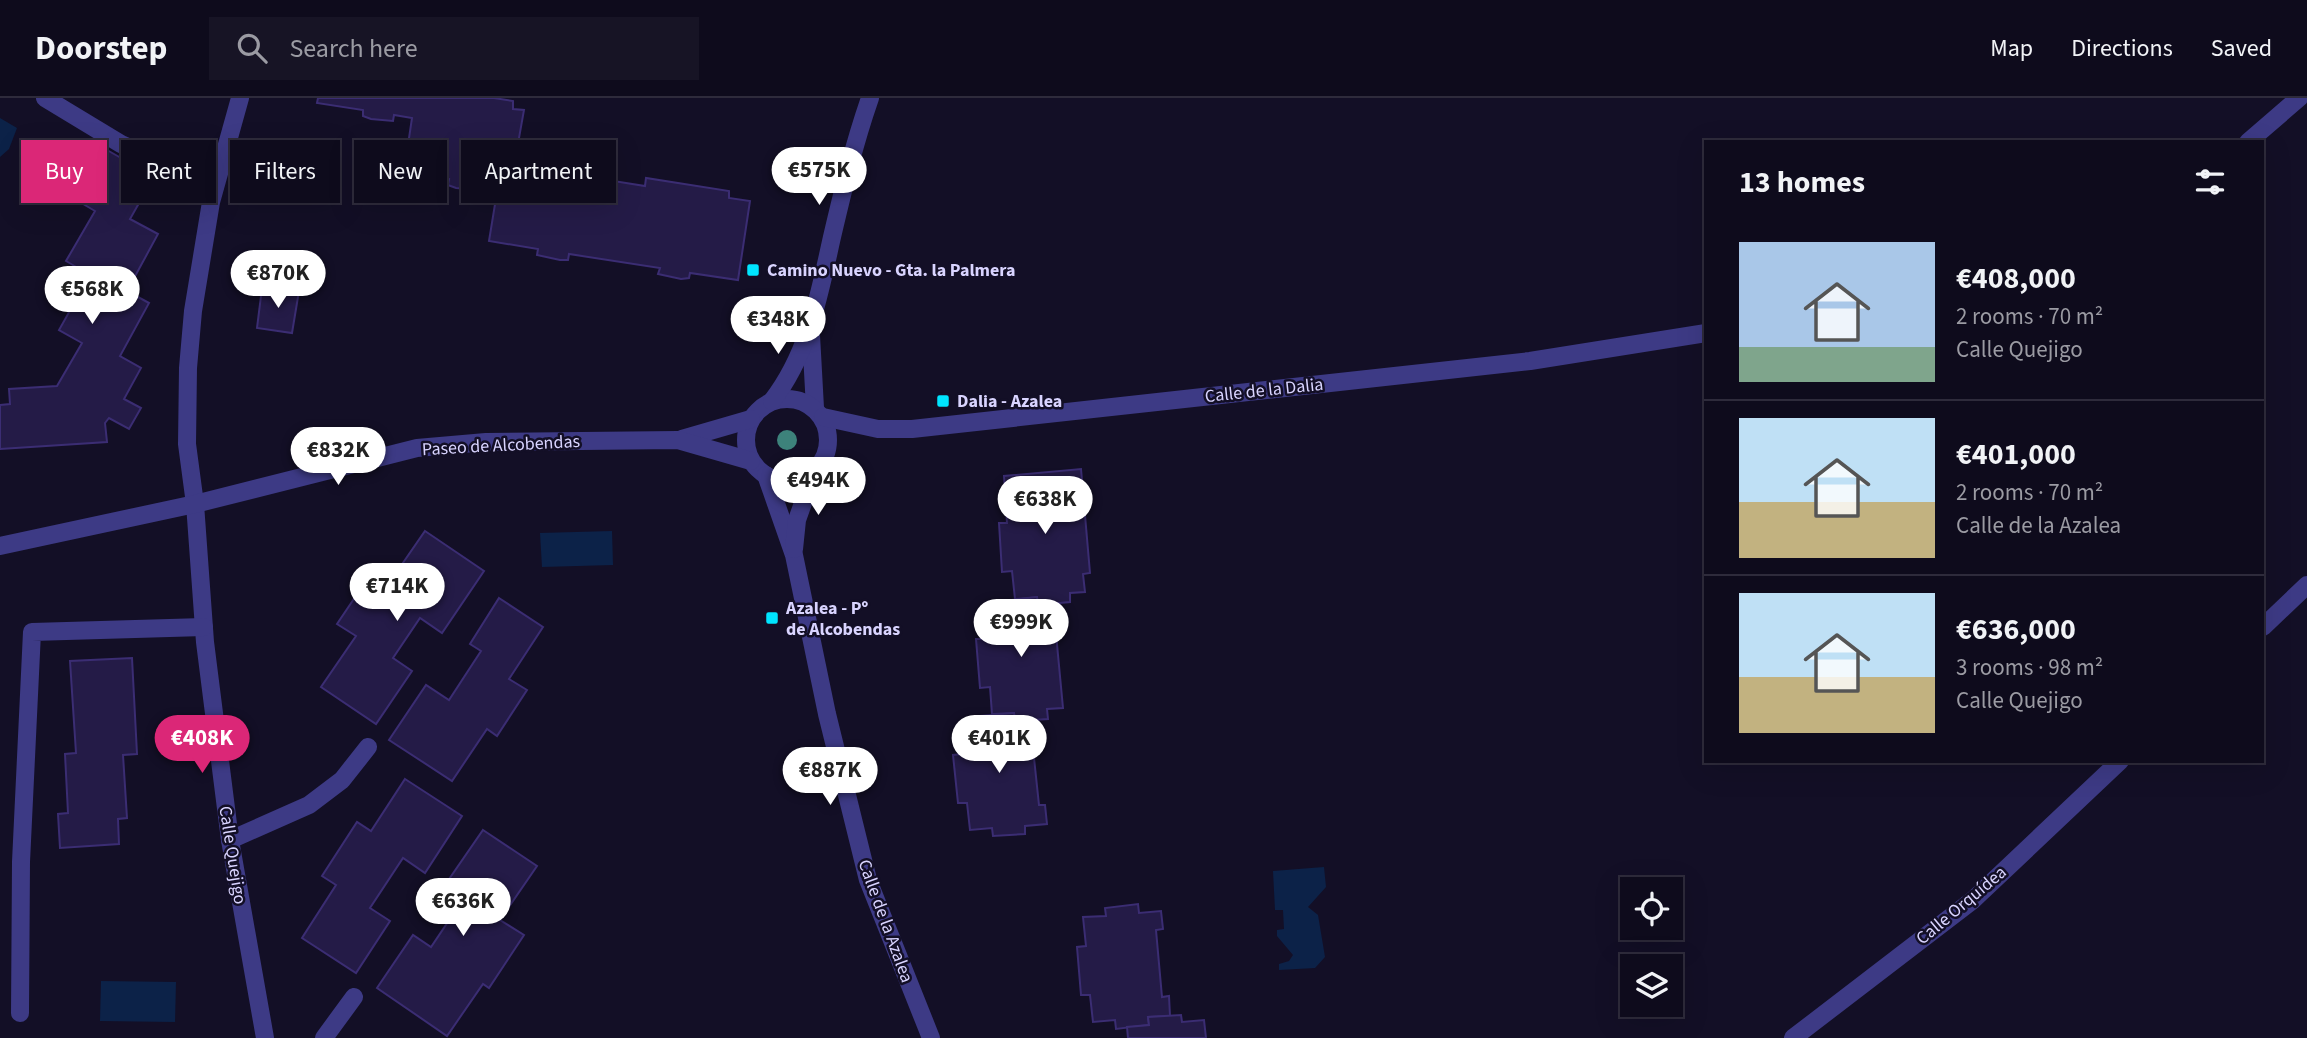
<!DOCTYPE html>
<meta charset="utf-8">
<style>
:root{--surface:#0e0b1c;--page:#171425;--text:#f1f3f6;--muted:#9b9ba3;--line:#2e2b3b;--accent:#db2777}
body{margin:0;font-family:"Source Sans 3",sans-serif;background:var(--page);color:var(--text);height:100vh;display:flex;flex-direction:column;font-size:26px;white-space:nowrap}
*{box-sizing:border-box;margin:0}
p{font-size:23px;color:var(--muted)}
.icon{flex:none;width:38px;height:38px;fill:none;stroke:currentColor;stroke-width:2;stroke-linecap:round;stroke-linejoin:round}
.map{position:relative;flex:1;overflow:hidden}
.sheet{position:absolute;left:1704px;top:42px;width:560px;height:623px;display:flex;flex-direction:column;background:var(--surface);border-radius:0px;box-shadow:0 7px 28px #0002,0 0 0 2px var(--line)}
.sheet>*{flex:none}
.banner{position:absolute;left:21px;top:42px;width:665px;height:63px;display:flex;gap:14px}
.fabs{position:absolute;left:1620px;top:779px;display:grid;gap:14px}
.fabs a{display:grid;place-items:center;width:63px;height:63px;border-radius:0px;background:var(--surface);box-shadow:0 7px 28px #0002,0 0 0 2px var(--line);font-size:35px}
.price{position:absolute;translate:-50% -60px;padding:0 16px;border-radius:24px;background:#fff;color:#222;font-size:23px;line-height:46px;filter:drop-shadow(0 2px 4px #0008)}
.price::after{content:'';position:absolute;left:50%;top:42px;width:21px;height:16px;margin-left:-10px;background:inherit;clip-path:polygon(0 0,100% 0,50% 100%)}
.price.current{background:var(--accent);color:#fff}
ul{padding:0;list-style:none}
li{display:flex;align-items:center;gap:21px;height:175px;padding:0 35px}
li+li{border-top:2px solid var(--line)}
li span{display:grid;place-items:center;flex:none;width:196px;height:140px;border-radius:0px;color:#555}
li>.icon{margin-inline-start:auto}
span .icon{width:84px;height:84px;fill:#fffc;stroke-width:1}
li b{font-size:30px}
h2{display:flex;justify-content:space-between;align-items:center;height:84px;padding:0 35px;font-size:30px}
.pill{padding:0 24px;border-radius:0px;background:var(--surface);box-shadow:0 7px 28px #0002,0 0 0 2px var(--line);font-size:24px;line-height:63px}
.pill.current{background:var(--accent);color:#fff}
header{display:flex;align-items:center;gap:42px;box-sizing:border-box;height:98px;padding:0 35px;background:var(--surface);border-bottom:2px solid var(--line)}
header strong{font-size:33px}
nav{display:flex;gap:38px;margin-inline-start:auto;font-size:24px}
.search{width:490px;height:63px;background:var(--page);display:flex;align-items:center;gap:18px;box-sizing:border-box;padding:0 24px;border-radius:0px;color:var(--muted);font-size:26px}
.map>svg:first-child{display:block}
</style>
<header>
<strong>Doorstep</strong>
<div class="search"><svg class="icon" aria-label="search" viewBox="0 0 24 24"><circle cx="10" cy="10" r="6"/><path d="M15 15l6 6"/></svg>Search here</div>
<nav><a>Map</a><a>Directions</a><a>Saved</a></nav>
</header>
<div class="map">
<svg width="2307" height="940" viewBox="0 0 2307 940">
<rect width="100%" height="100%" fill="#130f26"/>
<g fill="#0c2248">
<path d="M 0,20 L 17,30 L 9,51 L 0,59 Z"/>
<path d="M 612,433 L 613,467 L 542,469 L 540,435 Z"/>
<path d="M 1324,769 L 1326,789 L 1308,809 L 1318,817 L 1325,859 L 1315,870 L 1279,872 L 1279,866 L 1289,863 L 1293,857 L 1277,838 L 1277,832 L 1284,831 L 1283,812 L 1275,812 L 1273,773 Z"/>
<path d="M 101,883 L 176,884 L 175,924 L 100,923 Z"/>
</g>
<g fill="#241b47" stroke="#3b2d73" stroke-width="2">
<path d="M 318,0 L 494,0 L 513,3 L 513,11 L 524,12 L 514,68 L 524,69 L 524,62 L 607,74 L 607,82 L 645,88 L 646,80 L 729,93 L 729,100 L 750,103 L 738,182 L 690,175 L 689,180 L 681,181 L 658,176 L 660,170 L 569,156 L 568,162 L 560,162 L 537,157 L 538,151 L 489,143 L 498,88 L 480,86 L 479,92 L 456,90 L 448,87 L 449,81 L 404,74 L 412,20 L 394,17 L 393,23 L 371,21 L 363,18 L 363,12 L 317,5 Z"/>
<path d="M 107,52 L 128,64 L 121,75 L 147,91 L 130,121 L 158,136 L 127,193 L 149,205 L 120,258 L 141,270 L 124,301 L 141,310 L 129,331 L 109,320 L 105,325 L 107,344 L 0,351 L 0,307 L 10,306 L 9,291 L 57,288 L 82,245 L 59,232 L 90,177 L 66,163 L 95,113 L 78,103 Z"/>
<path d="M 262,190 L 299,193 L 292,235 L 257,230 Z"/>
<path d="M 1081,371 L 1090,475 L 1083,476 L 1085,494 L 1070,495 L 1070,504 L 1038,507 L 1037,499 L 1015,501 L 1012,473 L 1002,474 L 999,425 L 1007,425 L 1004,378 Z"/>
<path d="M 425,433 L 484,473 L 442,535 L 420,520 L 393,560 L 412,573 L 376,626 L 321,589 L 356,538 L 337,526 L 370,477 L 387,488 Z"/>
<path d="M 1037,499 L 1038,507 L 1060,505 L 1062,524 L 1055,525 L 1063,610 L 1047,611 L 1048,621 L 1015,623 L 1014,615 L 992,616 L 990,589 L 980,590 L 976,541 L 985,541 L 983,512 L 1004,510 L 1004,503 Z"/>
<path d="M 499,500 L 543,529 L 509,581 L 527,592 L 497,638 L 487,631 L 452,683 L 389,642 L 426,587 L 449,602 L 481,553 L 470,546 Z"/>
<path d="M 132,560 L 137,656 L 123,657 L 127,720 L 118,721 L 119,746 L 60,750 L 58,716 L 68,715 L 65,656 L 76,655 L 70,563 Z"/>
<path d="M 1014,615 L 1015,623 L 1038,622 L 1039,640 L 1032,641 L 1039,707 L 1045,707 L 1047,726 L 1025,728 L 1025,736 L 993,738 L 992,730 L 970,732 L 967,705 L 958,705 L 953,657 L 962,656 L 960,628 L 983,626 L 981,618 Z"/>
<path d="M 405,681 L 462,718 L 425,775 L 403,760 L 370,810 L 390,823 L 356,875 L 302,840 L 336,787 L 322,778 L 357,724 L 371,733 Z"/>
<path d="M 483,732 L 537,768 L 500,822 L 524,837 L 489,890 L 483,886 L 447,938 L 377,890 L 413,837 L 431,849 L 464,800 L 445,787 Z"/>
<path d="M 1138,806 L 1139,815 L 1161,813 L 1163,831 L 1156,832 L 1162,899 L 1169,898 L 1170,918 L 1148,919 L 1149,927 L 1116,931 L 1115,922 L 1093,924 L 1090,897 L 1081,897 L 1077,849 L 1086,848 L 1083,819 L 1106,818 L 1105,810 Z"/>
<path d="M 1181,917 L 1182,924 L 1204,922 L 1206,940 L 1128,940 L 1127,929 L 1149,927 L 1148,919 Z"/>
</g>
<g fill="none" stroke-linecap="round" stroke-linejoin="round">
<g stroke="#3d3a85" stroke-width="18">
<path d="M 45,0 L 121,46 L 215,88"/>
<path d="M 240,0 L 211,104 L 193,213 L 188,270 L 187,346 L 195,406 L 205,544 L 230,742 L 265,940"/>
<path d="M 2248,44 L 2299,0"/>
<path d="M 811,237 L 815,310"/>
<circle cx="787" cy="342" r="41"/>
<path d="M 772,303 C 809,255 819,197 832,139 C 843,92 854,46 870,0"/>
<path d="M 823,319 L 878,331 L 912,331 L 1530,263 L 1706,235"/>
<path d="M 682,341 L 751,321"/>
<path d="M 766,377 L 794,457 L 827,616 L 868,782 L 931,940"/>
<path d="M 0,448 L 195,406 L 417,350 L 486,344 L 678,342 L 751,363"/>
<path d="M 794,451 L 797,422 L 814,374"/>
<path d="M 2263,529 L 2307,487"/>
<path d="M 230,742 L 309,707 L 342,682 L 368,649"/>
<path d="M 20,915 L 21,764 L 32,534 L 204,529"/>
<path d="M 324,940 L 354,899"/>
<path d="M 1793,940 L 1973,802 L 2120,663"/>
</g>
</g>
<circle fill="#3d827b" cx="787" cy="342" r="10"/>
<g fill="#00e5ff" stroke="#130f26" stroke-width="2.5">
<rect x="746" y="165" width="14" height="14" rx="3.5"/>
<rect x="936" y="296" width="14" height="14" rx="3.5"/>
<rect x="765" y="513" width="14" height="14" rx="3.5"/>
</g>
<g text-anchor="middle" stroke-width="5" stroke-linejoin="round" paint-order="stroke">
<g font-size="18" font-weight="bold" fill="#d9d4ff" stroke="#130f26" text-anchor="start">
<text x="767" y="178">Camino Nuevo - Gta. la Palmera</text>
<text x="957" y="309">Dalia - Azalea</text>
<text x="786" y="516">Azalea - Pº<tspan x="786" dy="21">de Alcobendas</tspan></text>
</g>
<g font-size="18" fill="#d9d4ff" stroke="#130f26">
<text transform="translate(1264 292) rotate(-6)" y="6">Calle de la Dalia</text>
<text transform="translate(501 347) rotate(-3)" y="6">Paseo de Alcobendas</text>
<text transform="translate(233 757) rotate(81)" y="6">Calle Quejigo</text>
<text transform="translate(1961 807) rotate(-40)" y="6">Calle Orquídea</text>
<text transform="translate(886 823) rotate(70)" y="6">Calle de la Azalea</text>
</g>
</g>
</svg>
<div class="fabs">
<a><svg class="icon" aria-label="locate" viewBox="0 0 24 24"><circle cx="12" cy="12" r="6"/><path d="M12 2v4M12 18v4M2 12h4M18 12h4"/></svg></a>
<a><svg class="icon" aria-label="layers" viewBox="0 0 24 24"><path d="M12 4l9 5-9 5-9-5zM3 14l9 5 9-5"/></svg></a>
</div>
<b class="price" style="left:819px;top:109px">€575K</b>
<b class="price" style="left:278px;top:212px">€870K</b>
<b class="price" style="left:92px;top:228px">€568K</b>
<b class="price" style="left:778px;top:258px">€348K</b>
<b class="price" style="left:338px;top:389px">€832K</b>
<b class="price" style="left:818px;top:419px">€494K</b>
<b class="price" style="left:1045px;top:438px">€638K</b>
<b class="price" style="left:397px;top:525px">€714K</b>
<b class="price" style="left:1021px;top:561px">€999K</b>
<b class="price current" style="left:202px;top:677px">€408K</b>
<b class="price" style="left:999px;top:677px">€401K</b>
<b class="price" style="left:830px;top:709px">€887K</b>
<b class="price" style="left:463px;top:840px">€636K</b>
<div class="banner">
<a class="pill current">Buy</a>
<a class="pill">Rent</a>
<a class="pill">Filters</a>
<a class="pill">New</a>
<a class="pill">Apartment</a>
</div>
<section class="sheet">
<h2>13 homes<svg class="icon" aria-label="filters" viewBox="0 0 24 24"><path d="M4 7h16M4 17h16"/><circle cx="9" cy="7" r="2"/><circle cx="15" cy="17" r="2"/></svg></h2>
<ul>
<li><span style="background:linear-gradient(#a9c7e8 75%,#7fa58c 0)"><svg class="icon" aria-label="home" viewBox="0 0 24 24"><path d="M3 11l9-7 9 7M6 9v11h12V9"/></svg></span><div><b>€408,000</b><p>2 rooms · 70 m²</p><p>Calle Quejigo</p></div></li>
<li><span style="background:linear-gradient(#bfe0f5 60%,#c2b280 0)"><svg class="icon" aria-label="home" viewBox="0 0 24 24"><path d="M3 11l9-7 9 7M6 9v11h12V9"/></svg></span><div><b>€401,000</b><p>2 rooms · 70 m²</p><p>Calle de la Azalea</p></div></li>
<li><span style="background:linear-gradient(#bfe0f5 60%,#c2b280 0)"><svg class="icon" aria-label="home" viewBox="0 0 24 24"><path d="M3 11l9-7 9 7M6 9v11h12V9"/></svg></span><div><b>€636,000</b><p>3 rooms · 98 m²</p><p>Calle Quejigo</p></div></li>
</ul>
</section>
</div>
